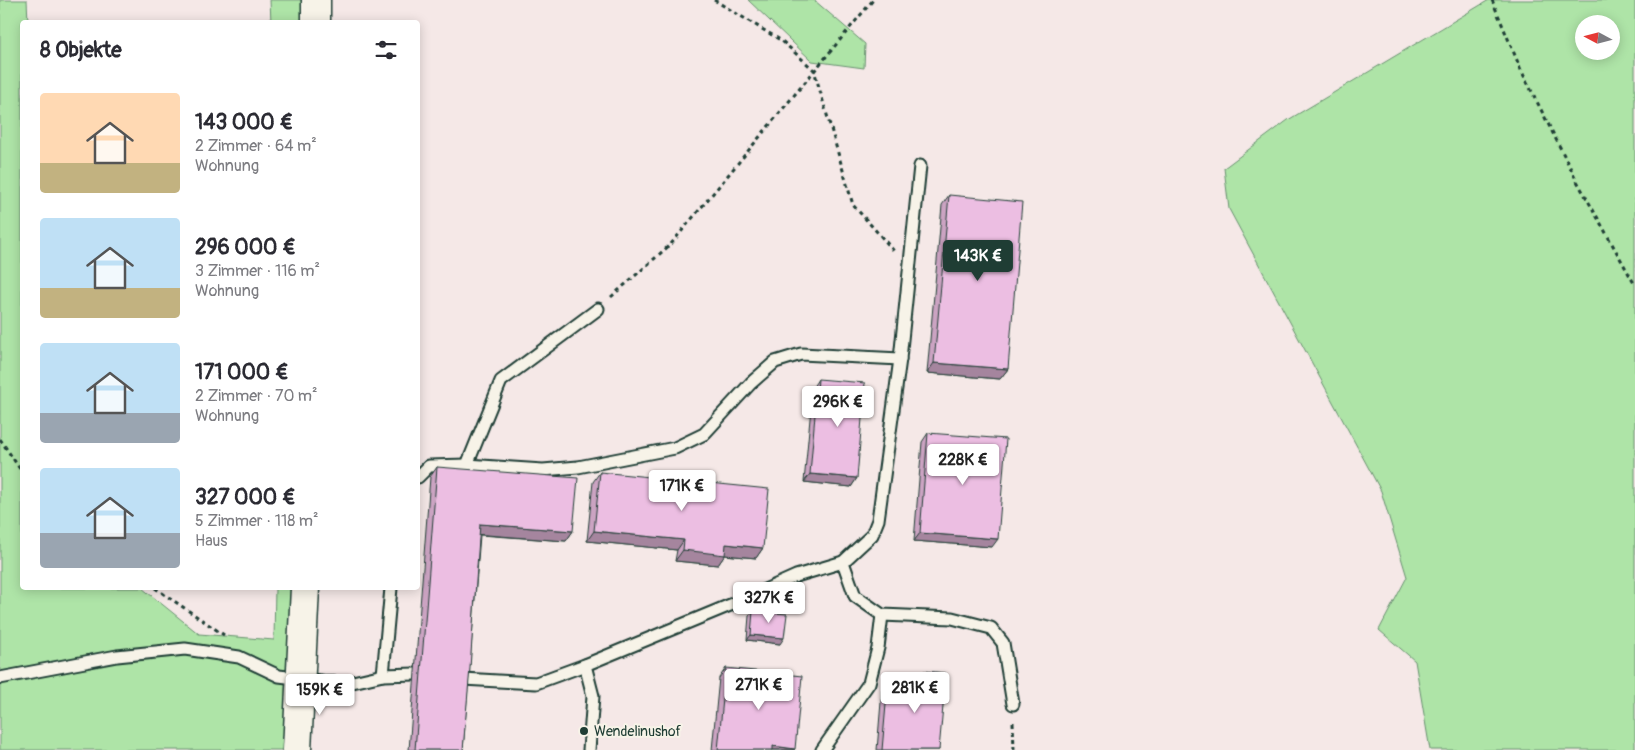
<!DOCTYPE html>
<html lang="de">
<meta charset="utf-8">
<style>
:root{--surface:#fff;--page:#f7f7f7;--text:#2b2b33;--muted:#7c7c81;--accent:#1f3d34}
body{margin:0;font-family:Pangolin,sans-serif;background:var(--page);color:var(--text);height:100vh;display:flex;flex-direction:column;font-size:19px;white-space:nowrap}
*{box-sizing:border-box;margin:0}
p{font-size:16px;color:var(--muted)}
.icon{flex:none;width:28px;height:28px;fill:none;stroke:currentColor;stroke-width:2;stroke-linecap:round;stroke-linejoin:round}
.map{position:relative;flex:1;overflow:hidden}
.drawer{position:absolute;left:20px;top:20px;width:400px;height:570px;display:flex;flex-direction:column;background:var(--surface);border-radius:5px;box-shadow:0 2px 12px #0003}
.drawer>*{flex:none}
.needle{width:32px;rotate:277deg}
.controls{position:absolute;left:1575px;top:15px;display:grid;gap:10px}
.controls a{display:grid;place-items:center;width:45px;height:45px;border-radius:50%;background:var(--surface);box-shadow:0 2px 12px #0003;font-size:25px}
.price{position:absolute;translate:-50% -42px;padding:0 11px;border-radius:5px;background:#fff;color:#222;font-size:16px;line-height:32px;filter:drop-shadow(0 1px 2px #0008)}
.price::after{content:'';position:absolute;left:50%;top:30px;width:15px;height:11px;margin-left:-8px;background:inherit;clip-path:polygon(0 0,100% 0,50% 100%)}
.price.active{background:var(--accent);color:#fff}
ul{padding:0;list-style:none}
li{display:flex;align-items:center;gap:15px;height:125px;padding:0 20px}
li span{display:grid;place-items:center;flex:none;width:140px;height:100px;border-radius:5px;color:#555}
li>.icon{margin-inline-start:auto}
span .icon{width:60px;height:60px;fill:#fffc;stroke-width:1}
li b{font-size:21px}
h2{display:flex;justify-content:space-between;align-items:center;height:60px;padding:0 20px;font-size:21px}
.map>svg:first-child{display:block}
</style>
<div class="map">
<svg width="1635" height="750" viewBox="0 0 1635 750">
<rect width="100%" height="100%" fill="#f5e8e7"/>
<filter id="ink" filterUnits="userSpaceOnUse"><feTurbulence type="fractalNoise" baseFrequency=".02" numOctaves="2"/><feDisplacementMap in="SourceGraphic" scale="10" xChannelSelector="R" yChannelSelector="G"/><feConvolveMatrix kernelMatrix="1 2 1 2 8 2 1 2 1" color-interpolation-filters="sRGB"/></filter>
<g filter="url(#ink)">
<g fill="#aee4a7" stroke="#66906e" fill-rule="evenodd">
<path d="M 0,0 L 27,0 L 28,22 L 22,22 L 22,588 L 142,588 L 199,634 L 274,640 L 275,588 L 319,588 L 311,750 L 0,750 Z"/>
<path d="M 270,0 L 329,0 L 329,22 L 271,22 Z"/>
<path d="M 748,0 L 814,0 L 865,44 L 864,68 L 812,61 Z"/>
<path d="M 1489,0 L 1635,0 L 1635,750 L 1430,750 L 1415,661 L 1379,630 L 1407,577 L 1381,491 L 1229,209 L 1224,168 L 1288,120 ZM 1584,24 L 1611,24 L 1611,51 L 1584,51 Z"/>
</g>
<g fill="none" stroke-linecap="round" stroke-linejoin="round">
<g stroke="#1f3d34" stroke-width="15">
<g id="lane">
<path d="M 467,465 L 501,381 L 598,309"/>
<path d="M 418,477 L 429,466 L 467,465 L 543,470 L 578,467 L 675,448 L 704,434 L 751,383 L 775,362 L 801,354 L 900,359"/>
<path d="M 843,562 L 855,596 L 882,615 L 952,618 L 991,628 L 1003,643 L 1013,704"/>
<path d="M 585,665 L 593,696 L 589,750"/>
<path d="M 383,675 L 391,588"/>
<path d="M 0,678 L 117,656 L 185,649 L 239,657 L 279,676 L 344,684 L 383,675 L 415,674"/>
<path d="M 463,679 L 536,683 L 585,665 L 740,601 L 796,576 L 843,562 L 872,535 L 878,520 L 900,359 L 920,166"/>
<path d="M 822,750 L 869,683 L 878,648 L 882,615"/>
</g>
</g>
<g stroke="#1f3d34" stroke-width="31">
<g id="secondary">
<path d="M 316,22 L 316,0"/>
<path d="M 297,750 L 305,588"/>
</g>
</g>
<g stroke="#1f3d34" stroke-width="3" stroke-dasharray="4 4" stroke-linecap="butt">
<path d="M 714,0 L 782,41 L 814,70 L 853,205 L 894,251"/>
<path d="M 1492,0 L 1521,70 L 1577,181 L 1635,285"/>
<path d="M 611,297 L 671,244 L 873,0"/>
<path d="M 0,439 L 22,472"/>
<path d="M 155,588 L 224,635"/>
<path d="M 1013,722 L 1014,750"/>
</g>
<use href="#lane" stroke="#f7f3e8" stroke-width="11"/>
<use href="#secondary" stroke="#f7f3e8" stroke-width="28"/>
</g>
<g fill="#cba3c2" stroke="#1f3d34">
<path d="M 949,195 L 1008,369 L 1000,379 L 927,373 L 942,205 Z"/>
<path d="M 818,379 L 857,478 L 851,487 L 804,482 L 813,387 Z"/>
<path d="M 928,433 L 992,547 L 914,541 L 922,442 Z"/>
<path d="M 437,467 L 573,531 L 566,541 L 480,535 L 463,750 L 409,750 L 430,477 Z"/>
<path d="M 600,472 L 763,548 L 756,558 L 725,555 L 718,565 L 675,561 L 677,550 L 587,541 L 593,482 Z"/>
<path d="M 753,611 L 780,644 L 747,640 L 749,616 Z"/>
<path d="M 726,668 L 795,749 L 794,750 L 712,750 L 719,678 Z"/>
<path d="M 924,671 L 939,750 L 877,750 L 882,690 L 888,682 L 917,685 L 918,679 Z"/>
</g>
<g fill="#a5859e" stroke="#1f3d34">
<path d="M 934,363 L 1008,369 L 1000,379 L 927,373 Z"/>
<path d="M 810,474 L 857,478 L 851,487 L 804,482 Z"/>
<path d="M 480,524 L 573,531 L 566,541 L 473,534 Z"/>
<path d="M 594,531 L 684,540 L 677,550 L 587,541 Z"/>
<path d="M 920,533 L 998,539 L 992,547 L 914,541 Z"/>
<path d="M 726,544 L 763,548 L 756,558 L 725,555 L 718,565 L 675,561 L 683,550 Z"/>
<path d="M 751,635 L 784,638 L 780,644 L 747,640 Z"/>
<path d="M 773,746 L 795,749 L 794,750 L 771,750 Z"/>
</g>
<g fill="#ecbee2" stroke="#1f3d34">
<path d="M 949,195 L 1022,202 L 1008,369 L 934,363 Z"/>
<path d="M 818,379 L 865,383 L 857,478 L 810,474 Z"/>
<path d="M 928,433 L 1006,439 L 998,539 L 920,533 Z"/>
<path d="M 437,467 L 578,478 L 573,531 L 480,524 L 470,668 L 463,750 L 415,750 Z"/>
<path d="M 600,472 L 769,489 L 763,548 L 726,544 L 725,555 L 683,550 L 684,540 L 594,531 Z"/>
<path d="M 753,611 L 787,614 L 784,638 L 751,635 Z"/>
<path d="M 726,668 L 802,676 L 795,749 L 773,746 L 773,750 L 718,750 Z"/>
<path d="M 924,671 L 946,673 L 939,750 L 882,750 L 888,682 L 922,685 Z"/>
</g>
</g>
<circle fill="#1f3d34" stroke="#f7f3e8" stroke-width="2" cx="584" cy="731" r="5"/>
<g text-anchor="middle" stroke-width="4" stroke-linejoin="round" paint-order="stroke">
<g font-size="14" fill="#1f3d34" stroke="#f7f3e8" text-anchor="start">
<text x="594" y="736">Wendelinushof</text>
</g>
</g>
</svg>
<div class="controls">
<a><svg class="needle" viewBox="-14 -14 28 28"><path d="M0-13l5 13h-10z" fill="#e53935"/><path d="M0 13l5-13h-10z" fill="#7c7c81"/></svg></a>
</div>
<b class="price active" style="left:978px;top:282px">143K €</b>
<b class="price" style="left:838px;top:428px">296K €</b>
<b class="price" style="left:963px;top:486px">228K €</b>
<b class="price" style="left:682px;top:512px">171K €</b>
<b class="price" style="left:769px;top:624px">327K €</b>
<b class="price" style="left:759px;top:711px">271K €</b>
<b class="price" style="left:915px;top:714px">281K €</b>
<b class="price" style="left:320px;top:716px">159K €</b>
<section class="drawer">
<h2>8 Objekte<svg class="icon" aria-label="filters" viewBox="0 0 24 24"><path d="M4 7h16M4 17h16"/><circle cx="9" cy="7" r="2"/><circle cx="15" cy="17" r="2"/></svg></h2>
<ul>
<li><span style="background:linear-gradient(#ffd9b3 70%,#c2b280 0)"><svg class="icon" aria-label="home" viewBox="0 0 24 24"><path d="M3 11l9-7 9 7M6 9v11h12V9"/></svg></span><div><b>143 000 €</b><p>2 Zimmer · 64 m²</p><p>Wohnung</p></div></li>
<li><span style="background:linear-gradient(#bfe0f5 70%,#c2b280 0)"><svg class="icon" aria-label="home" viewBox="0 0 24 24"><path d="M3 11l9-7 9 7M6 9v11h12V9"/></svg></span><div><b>296 000 €</b><p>3 Zimmer · 116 m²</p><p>Wohnung</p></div></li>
<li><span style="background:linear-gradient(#bfe0f5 70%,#9aa5b1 0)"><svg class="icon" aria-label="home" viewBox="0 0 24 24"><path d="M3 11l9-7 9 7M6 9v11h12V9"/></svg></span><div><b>171 000 €</b><p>2 Zimmer · 70 m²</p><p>Wohnung</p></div></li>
<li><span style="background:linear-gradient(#bfe0f5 65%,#9aa5b1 0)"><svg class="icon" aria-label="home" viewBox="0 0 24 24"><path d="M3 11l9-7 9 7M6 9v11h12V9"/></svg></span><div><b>327 000 €</b><p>5 Zimmer · 118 m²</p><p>Haus</p></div></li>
</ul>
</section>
</div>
